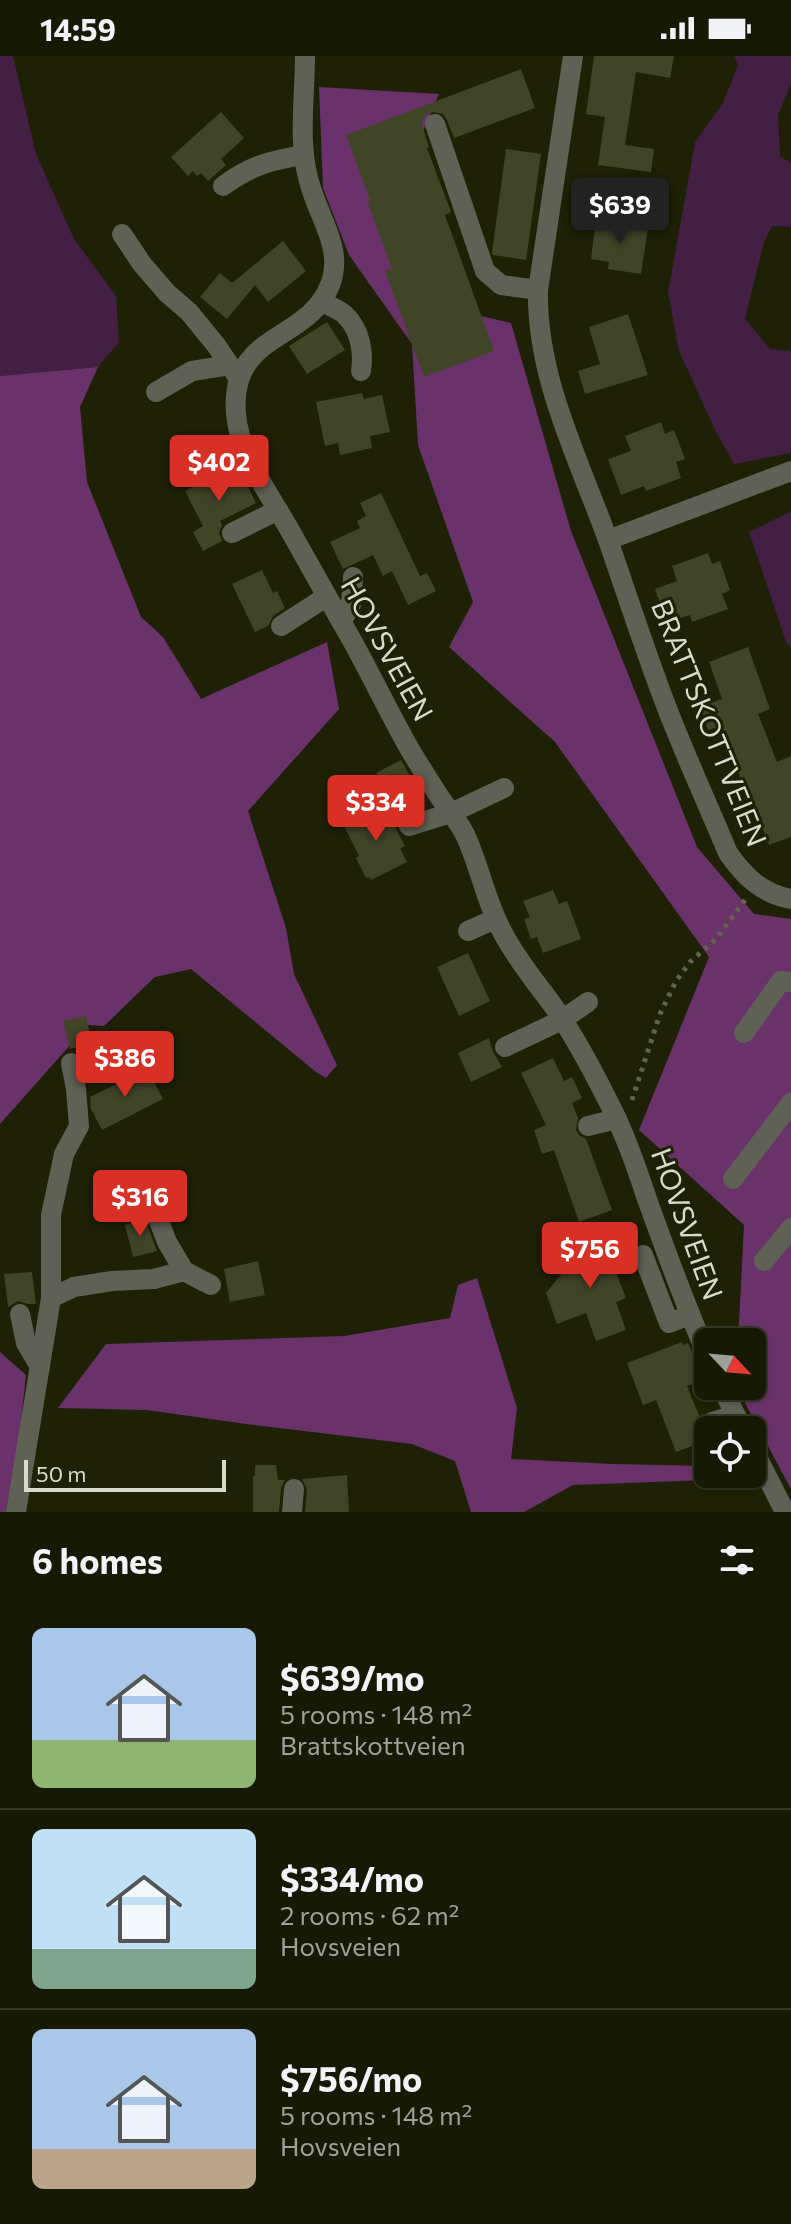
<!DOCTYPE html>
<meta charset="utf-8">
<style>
:root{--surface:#161904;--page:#1f220e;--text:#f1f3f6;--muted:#9ea09a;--line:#353826;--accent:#d93025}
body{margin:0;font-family:Commissioner,sans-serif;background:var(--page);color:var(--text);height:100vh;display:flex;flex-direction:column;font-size:30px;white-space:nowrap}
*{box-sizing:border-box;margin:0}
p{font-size:26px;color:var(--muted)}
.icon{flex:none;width:44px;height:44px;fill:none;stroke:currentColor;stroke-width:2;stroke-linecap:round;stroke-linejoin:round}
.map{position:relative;height:1456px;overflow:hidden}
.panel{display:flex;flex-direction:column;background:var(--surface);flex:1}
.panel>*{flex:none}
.needle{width:52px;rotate:116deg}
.controls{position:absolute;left:694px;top:1272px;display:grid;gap:16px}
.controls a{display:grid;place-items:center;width:72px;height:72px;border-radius:12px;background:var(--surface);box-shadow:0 2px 6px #0004,0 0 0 2px var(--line);font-size:40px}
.scale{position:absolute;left:24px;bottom:20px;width:202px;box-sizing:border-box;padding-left:8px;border:4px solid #d8dbca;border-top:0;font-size:22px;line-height:28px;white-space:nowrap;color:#d8dbca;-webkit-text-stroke:6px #1e2105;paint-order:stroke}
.price{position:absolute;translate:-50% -68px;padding:0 18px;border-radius:8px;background:var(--accent);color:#fff;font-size:26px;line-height:52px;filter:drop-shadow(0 2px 4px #0008)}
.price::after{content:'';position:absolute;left:50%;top:48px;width:24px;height:18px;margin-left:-12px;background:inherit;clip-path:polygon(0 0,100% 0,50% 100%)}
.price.current{background:#222;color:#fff}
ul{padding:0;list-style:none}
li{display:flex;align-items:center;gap:24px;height:200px;padding:0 32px}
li+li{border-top:2px solid var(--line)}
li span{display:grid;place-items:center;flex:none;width:224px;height:160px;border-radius:12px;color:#555}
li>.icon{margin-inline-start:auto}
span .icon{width:96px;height:96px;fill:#fffc;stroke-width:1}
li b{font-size:34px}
h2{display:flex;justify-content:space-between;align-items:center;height:96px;padding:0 32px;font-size:34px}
.status{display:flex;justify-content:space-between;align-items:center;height:56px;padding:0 40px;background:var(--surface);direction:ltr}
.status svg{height:22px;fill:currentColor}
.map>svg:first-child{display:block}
</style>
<div class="status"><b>14:59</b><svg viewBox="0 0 49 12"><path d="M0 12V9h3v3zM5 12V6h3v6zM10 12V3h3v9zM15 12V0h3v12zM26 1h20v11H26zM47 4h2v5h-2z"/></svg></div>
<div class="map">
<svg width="791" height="1456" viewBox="0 0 791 1456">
<rect width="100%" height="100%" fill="#1e2105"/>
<g fill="#431f43">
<path d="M 0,0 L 13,0 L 36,98 L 74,183 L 116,240 L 119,286 L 98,311 L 0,320 Z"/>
<path d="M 734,0 L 791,0 L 791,28 L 778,59 L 780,100 L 791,107 L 791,171 L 772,170 L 764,186 L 745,263 L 770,293 L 791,295 L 791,397 L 734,408 L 716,376 L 679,295 L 668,237 L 695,86 L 723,47 L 738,9 Z"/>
<path d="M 791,455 L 791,592 L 786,586 L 749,476 Z"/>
</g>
<g fill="#6a326b">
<path d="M 319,31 L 439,38 L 413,99 L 420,246 L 511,267 L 571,475 L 697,791 L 754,858 L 791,863 L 791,1433 L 736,1330 L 752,1330 L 752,1286 L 738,1286 L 744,1169 L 639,1074 L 709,901 L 555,686 L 449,591 L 473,546 L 418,389 L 412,288 L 349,199 L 323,132 Z"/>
<path d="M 98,311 L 80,351 L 87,426 L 141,561 L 163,581 L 201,643 L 327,586 L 339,653 L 248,755 L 286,872 L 294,918 L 337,1009 L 326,1022 L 316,1016 L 191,913 L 155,921 L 104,970 L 88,969 L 0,1068 L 0,320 Z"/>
<path d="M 477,1222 L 517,1352 L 511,1403 L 613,1408 L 707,1410 L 707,1424 L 573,1429 L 524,1456 L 471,1456 L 455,1405 L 412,1388 L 253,1369 L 147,1354 L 58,1352 L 106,1288 L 344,1280 L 450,1262 L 458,1229 Z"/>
<path d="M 0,1296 L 26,1319 L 20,1375 L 6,1456 L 0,1456 Z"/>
</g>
<g fill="#414528">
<path d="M 594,0 L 674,0 L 670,22 L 636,16 L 625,89 L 654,93 L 651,116 L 598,109 L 605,61 L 586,58 Z"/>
<path d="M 521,13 L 535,52 L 454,82 L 447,64 L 443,58 L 432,56 L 426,59 L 422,65 L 423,72 L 429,91 L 427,92 L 451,156 L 445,159 L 494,295 L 424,321 L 385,215 L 392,213 L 367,145 L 370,144 L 346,79 Z"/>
<path d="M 221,56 L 244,82 L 221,103 L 226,109 L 208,125 L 201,117 L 197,120 L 193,115 L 188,120 L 171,101 Z"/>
<path d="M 506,93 L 541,98 L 526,204 L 493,199 L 492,196 Z"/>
<path d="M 596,164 L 648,172 L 641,218 L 608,213 L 609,206 L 591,203 Z"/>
<path d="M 283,185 L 306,215 L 268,246 L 255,229 L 227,263 L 200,241 L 220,217 L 232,227 Z"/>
<path d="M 628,258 L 648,319 L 585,338 L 578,315 L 600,308 L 589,271 Z"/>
<path d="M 327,266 L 345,294 L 307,318 L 289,290 Z"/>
<path d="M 362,337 L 364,343 L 382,339 L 390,376 L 370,380 L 372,392 L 340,399 L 338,387 L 325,390 L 316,346 Z"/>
<path d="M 661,366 L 665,378 L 674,374 L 685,403 L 676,406 L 681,422 L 646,435 L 644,430 L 621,439 L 608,403 L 631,395 L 625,380 Z"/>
<path d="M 236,406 L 256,447 L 220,465 L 222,469 L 219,477 L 222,485 L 203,495 L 193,476 L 203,470 L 185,435 Z"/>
<path d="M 381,437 L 420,520 L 427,517 L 436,535 L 408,549 L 392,515 L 383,520 L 373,499 L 343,513 L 330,486 L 360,472 L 357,465 L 366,460 L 360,447 Z"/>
<path d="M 708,497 L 712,508 L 720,505 L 730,534 L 722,538 L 728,553 L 692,566 L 690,559 L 667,567 L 655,533 L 677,525 L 672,510 Z"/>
<path d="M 262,514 L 273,537 L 277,535 L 285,552 L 273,560 L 268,570 L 255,576 L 232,528 Z"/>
<path d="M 748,591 L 770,653 L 758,658 L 777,706 L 791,700 L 791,781 L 769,789 L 756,755 L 753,756 L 721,670 L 708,674 L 700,651 L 722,643 L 709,606 Z"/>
<path d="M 401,704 L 417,733 L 391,747 L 376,717 Z"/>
<path d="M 384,750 L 405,790 L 400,792 L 407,806 L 371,824 L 369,821 L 366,822 L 356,802 L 359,800 L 344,770 Z"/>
<path d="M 553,834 L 559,848 L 567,845 L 581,883 L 543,897 L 537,881 L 531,883 L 524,863 L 530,861 L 523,845 Z"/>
<path d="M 468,897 L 490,945 L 459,960 L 437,911 Z"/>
<path d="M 86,960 L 92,987 L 70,993 L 63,965 Z"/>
<path d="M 489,982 L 493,996 L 502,1011 L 471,1026 L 458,997 Z"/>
<path d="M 553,1002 L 564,1025 L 572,1021 L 582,1042 L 572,1047 L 578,1062 L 576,1074 L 579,1079 L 586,1083 L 612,1154 L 579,1166 L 554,1094 L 542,1098 L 534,1074 L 546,1069 L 521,1017 Z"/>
<path d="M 147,1013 L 163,1043 L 102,1074 L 91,1053 L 90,1041 Z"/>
<path d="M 145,1163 L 157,1195 L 133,1201 L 125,1169 Z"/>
<path d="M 599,1172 L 626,1242 L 616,1246 L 626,1274 L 596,1285 L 586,1257 L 557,1268 L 546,1237 Z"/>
<path d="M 258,1205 L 265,1239 L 230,1246 L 224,1213 Z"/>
<path d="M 32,1216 L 36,1248 L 28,1248 L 18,1245 L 8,1251 L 4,1218 Z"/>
<path d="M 682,1286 L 683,1289 L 688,1287 L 698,1309 L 692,1311 L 697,1326 L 687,1330 L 700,1362 L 700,1370 L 706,1377 L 708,1384 L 676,1396 L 656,1344 L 643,1349 L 627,1307 Z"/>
<path d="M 255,1409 L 276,1409 L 278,1424 L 285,1424 L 281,1432 L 279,1456 L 253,1456 L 253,1420 L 255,1420 Z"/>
<path d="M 347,1419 L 349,1456 L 305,1456 L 307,1433 L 302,1423 Z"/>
</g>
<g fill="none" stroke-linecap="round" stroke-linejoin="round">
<path stroke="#62654d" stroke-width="5" stroke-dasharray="4 6" stroke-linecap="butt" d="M 632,1044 L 660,958 L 676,925 L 690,906 L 716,883 L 745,844"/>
<g stroke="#5f6154" stroke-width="20">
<path d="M 305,0 C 305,47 296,93 313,138 C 323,168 343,196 330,229 C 308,287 229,275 236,358 C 239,397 269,438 288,471 C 306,503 324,535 342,567 C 367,609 387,654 412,697 C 422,713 432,730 443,746 C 452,758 462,770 467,783 C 481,815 487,849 504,879 C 519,907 536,926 554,951 C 574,979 594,1017 609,1047 C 625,1078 636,1110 647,1143 C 666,1196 685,1249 708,1301"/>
<path d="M 573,0 L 538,234 C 536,321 579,404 608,484 C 626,536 643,588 662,639 C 682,693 706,744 728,797 C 744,820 762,838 791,843"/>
<path d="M 435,68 L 485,215 L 501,229 L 538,234"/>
<path d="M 223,130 C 252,109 269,105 303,99"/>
<path d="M 122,178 L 142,208 L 167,237 L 189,256 L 216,289 L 239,323"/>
<path d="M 322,246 C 329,250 339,253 345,259 C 360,273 364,296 361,315"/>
<path d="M 156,336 L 192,315 L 230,309"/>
<path d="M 232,477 L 278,454"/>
<path d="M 608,484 L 791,415"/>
<path d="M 342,565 L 351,548 L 353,521"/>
<path d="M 281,570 L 326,541"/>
<path d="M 409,770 L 451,757 L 504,732"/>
<path d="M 468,875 L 495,863"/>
<path d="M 744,977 L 781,925 L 791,926"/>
<path d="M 505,991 L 562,964 L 588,946"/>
<path d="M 588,1070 L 617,1063"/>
<path d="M 733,1123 L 791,1047"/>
<path d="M 157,1160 L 167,1186 L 184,1215"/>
<path d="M 643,1199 L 669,1267 L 690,1259"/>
<path d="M 764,1205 L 791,1172"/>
<path d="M 51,1242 L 74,1231 L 112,1225 L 154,1223 L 184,1215 L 211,1229"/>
<path d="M 20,1258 L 26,1287 L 40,1311"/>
<path d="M 721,1330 L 743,1374"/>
<path d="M 712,1366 L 735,1359"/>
<path d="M 752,1391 L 785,1456"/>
<path d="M 16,1456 L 51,1242 L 51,1159 L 64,1098 L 79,1070 L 76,1033 L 71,1007"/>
<path d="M 292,1456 L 294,1433"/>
</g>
</g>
<g text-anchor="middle" stroke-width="6" stroke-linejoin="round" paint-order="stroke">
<g font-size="28" fill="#d8dbca" stroke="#1e2105">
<text transform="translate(387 593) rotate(61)" y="10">HOVSVEIEN</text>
<text transform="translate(709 667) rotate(68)" y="10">BRATTSKOTTVEIEN</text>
<text transform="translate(687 1168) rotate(70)" y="10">HOVSVEIEN</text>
</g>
</g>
</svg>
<div class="controls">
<a><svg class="needle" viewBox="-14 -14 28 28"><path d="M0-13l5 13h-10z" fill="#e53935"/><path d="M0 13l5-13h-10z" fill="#9ea09a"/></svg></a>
<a><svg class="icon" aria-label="locate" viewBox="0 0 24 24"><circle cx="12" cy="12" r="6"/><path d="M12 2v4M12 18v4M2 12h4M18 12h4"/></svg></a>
</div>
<div class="scale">50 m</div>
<b class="price current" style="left:620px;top:190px">$639</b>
<b class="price" style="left:219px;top:447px">$402</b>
<b class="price" style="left:376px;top:787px">$334</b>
<b class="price" style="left:125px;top:1043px">$386</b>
<b class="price" style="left:140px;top:1182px">$316</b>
<b class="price" style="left:590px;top:1234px">$756</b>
</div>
<section class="panel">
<h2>6 homes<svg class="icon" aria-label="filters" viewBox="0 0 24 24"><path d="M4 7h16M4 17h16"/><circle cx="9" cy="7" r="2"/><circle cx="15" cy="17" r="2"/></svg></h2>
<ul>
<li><span style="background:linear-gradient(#a9c7e8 70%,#8fb573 0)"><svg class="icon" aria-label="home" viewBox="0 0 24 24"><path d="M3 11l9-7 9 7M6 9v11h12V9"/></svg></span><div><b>$639/mo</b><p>5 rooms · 148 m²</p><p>Brattskottveien</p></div></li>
<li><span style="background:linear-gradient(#bfe0f5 75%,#7fa58c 0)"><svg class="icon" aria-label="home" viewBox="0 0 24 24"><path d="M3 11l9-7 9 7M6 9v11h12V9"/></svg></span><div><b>$334/mo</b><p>2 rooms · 62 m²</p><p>Hovsveien</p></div></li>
<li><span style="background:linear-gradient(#a9c7e8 75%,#b9a48a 0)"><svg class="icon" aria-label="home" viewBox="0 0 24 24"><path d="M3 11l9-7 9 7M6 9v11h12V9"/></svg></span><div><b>$756/mo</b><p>5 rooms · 148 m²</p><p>Hovsveien</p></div></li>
</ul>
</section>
